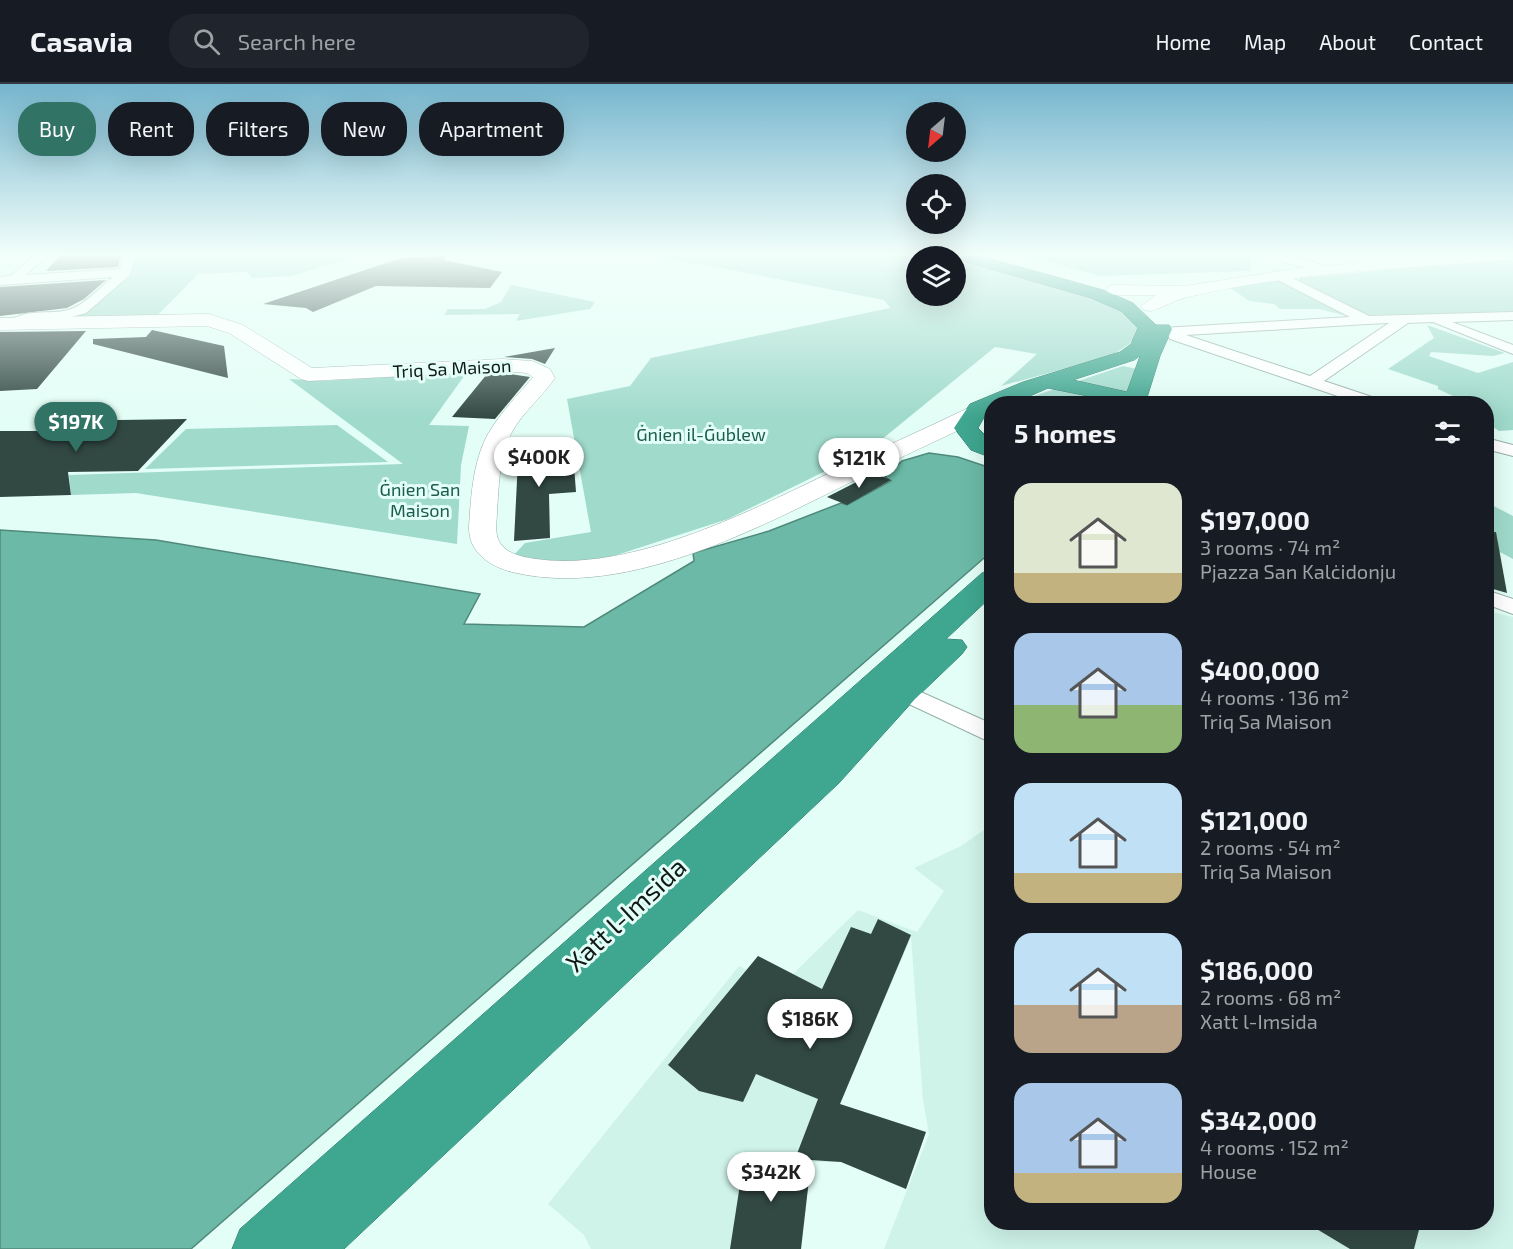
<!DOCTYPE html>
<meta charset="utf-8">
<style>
:root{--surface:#171b24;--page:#20242c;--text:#f1f3f6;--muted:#9ea1a6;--line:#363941;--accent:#317465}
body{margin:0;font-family:"Exo 2",sans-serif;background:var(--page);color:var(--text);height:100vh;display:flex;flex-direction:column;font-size:22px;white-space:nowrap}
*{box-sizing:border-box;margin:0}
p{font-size:20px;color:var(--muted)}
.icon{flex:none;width:33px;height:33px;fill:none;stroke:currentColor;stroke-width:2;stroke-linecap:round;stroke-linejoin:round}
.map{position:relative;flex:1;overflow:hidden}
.sheet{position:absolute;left:984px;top:312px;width:510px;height:834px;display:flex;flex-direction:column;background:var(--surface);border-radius:24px;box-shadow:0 6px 24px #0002}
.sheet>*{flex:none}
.banner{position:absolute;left:18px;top:18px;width:570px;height:54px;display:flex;gap:12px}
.needle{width:39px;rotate:208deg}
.controls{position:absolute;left:906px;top:18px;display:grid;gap:12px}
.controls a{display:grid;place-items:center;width:60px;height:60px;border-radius:50%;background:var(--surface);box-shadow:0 6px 24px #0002;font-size:30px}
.price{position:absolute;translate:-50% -51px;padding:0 14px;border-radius:21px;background:#fff;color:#222;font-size:20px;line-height:39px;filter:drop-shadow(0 2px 3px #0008)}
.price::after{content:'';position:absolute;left:50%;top:36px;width:18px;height:14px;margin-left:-9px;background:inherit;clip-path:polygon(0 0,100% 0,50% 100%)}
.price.current{background:var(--accent);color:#fff}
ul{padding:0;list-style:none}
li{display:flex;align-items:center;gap:18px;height:150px;padding:0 30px}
li span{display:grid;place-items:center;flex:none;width:168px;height:120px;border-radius:18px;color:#555}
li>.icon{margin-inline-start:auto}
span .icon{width:72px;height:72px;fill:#fffc;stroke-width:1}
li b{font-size:26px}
h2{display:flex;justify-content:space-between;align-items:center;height:72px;padding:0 30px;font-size:26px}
.tag{padding:0 21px;border-radius:24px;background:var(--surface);box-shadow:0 6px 24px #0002;font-size:21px;line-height:54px}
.tag.current{background:var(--accent);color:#fff}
header{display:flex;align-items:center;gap:36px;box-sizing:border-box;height:84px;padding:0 30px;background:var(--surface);border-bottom:2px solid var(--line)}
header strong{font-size:28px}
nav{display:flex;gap:33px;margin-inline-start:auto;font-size:21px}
.search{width:420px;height:54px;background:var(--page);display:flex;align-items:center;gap:15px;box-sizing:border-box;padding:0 21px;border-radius:24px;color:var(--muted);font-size:22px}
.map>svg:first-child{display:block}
</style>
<header>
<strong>Casavia</strong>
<div class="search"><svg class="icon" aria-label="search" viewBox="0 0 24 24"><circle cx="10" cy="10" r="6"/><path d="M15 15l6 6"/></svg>Search here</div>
<nav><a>Home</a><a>Map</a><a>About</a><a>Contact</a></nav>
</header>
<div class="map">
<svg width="1513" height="1165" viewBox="0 0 1513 1165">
<rect width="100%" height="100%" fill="#e3fef6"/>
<path fill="#cff3e9" d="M 1487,527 L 1513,533 L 1513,1165 L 884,1165 L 929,1050 L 923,1016 L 911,853 L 840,1020 L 926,1048 L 906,1105 L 841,1078 L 811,1078 L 801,1165 L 591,1165 L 584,1151 L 548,1120 L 739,882 L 747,886 L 758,872 L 793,890 L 858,826 L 917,848 L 944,807 L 914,784 L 961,762 L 991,741 L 992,1138 L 1486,1138 Z"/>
<g fill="#9fdacb">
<path d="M 135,171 L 359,171 L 292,192 L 252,194 L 247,188 L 198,190 L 155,234 L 72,233 L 81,231 L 129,189 Z"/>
<path d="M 644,171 L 946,171 L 950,172 L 916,172 L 916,212 L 956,212 L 956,174 L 1069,205 L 1121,225 L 1143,245 L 1129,260 L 1111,272 L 1001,302 L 1037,270 L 995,263 L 870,365 L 728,435 L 589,480 L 556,480 L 513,472 L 525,459 L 591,448 L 567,315 L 630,302 L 651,274 L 890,224 L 884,216 L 721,184 Z"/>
<path d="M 1023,171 L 1251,171 L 1250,187 L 1100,192 Z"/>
<path d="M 1507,175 L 1513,178 L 1513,229 L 1364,231 L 1298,198 L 1300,194 Z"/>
<path d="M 1272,196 L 1284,198 L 1351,233 L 1319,225 L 1280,225 L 1274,220 L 1249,217 L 1229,203 Z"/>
<path d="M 511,201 L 595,218 L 590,225 L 516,237 L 520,230 L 444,231 L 448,225 L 485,225 L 501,218 Z"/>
<path d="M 1427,241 L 1505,269 L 1493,272 L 1431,268 L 1429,272 L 1478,289 L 1513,278 L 1513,346 L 1499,347 L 1487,339 L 1486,320 L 1458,319 L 1453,312 L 1438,305 L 1438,302 L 1388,285 L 1434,254 Z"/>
<path d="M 1123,282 L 1137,285 L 1123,319 L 1010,320 Z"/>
<path d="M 467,288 L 429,341 L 469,342 L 461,381 L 457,460 L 136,409 L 71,411 L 69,391 L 403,380 L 289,295 L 322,297 Z"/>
<path d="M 337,341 L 388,378 L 145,385 L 186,345 Z"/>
<path d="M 1486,418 L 1513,432 L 1513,475 L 1502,469 L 1487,465 Z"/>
</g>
<path fill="#6bb9a6" stroke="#50897b" stroke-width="1.5" d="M 929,369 L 958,373 L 991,384 L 991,468 L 191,1165 L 0,1165 L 0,446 L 156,456 L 480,510 L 464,540 L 584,543 L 694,477 L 693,469 L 769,447 L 841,419 L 847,421 L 891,397 L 885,393 L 902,377 Z"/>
<g fill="#324843">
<path d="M 60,171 L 121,171 L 118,183 L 46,187 Z"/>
<path d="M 446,172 L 444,176 L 502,188 L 490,204 L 376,202 L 313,228 L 306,224 L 263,220 L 401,174 Z"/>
<path d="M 106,196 L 84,215 L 67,224 L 0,232 L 0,203 Z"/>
<path d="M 152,246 L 224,262 L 228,294 L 93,260 L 93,255 L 146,253 Z"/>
<path d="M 86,247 L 37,305 L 0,307 L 0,248 Z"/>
<path d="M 555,264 L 545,280 L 532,275 L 504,273 Z"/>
<path d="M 502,289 L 530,293 L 495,335 L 452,333 L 487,290 Z"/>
<path d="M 187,335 L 138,387 L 68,388 L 71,411 L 0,413 L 0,347 L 39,347 L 51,337 Z"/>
<path d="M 543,354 L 543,371 L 573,369 L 576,408 L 549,410 L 550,454 L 514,457 L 519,356 Z"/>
<path d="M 874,389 L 891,396 L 847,421 L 827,413 Z"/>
<path d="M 1496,448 L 1507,509 L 1486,503 L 1486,449 Z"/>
<path d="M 878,835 L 911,851 L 840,1020 L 926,1048 L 906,1105 L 841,1078 L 795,1075 L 818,1015 L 756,990 L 743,1018 L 699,1007 L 668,981 L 758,872 L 822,905 L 851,843 L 871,850 Z"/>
<path d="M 745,1068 L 811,1078 L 801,1165 L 730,1165 Z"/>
<path d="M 1305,1138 L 1421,1138 L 1414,1165 L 1350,1165 Z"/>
</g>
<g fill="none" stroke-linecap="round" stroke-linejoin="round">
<g stroke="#96afa8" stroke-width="2">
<g id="street">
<path d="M 35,171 L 48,171 L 26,191 L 120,185 L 123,171 L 135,171 L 130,191 L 86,229 L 60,236 L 26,239 L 20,243 L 10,243 L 8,240 C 24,221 55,234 76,223 C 89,216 102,202 113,193 L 0,201 L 0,193 L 11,192 Z"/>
<path d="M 1277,171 L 1289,171 L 1329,183 L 1331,186 L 1325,190 L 1321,189 L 1278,176 Z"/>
<path d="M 1278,187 L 1369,232 L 1513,228 L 1513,236 L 1452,238 L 1513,261 L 1513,270 L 1433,238 L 1408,239 L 1324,297 L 1384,317 L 1386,320 L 1361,320 L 1170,255 L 1168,252 L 1157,251 L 1155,248 L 1162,244 L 1350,233 L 1274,194 L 1272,191 L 1274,188 ZM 1389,239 L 1310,292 L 1186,251 L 1367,240 Z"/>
<path d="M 1486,354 L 1513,361 L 1513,372 L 1486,365 Z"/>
<path d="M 1486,506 L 1513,515 L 1513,530 L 1486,520 Z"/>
<path d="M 903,600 L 992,640 L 992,659 L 894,613 L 891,608 L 894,603 Z"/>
</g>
</g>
<g stroke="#96afa8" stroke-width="1">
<g id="secondary">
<path d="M 1442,171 L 1513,173 L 1506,176 C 1400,185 1292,188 1188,213 C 1174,216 1163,224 1150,227 L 1144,226 L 1141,222 L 1156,211 L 1115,211 L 1109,210 L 1106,206 L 1109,202 L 1115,201 L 1185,202 L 1294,185 Z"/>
<path d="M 209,230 L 243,241 L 312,284 L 502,275 L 532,277 L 550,285 L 555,294 C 542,313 523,328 512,348 C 499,372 499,401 497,428 C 497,437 494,450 500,459 C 508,471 524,473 536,475 C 633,489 756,424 842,383 C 883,363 925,345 966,325 L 974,323 L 982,325 L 985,330 L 982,335 C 941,355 900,373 859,394 C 760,443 626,516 512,488 C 489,482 468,468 469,442 C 471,412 473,377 488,350 C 500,329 518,311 533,293 L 527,289 L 502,287 L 308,297 L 301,295 L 229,249 L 207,242 L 0,246 L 0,234 Z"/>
</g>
</g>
<g stroke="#2f7566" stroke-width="1">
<g id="highway">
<path d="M 950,171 L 977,171 L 1103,206 L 1133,219 L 1156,241 L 1169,241 L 1172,245 L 1160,272 L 1145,320 L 1116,320 L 1108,316 L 1048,304 L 1012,320 L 992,320 L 992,328 L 986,330 L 978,344 L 992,358 L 992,374 L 971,366 L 954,344 L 970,320 L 1023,298 L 1120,268 L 1131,260 L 1138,244 L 1121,227 L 1091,214 L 956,175 L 956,172 ZM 1140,272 L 1127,308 L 1073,296 L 1134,276 Z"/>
<path d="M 992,486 L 992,512 L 946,555 L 962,556 L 967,563 L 962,570 L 915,615 L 839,699 L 344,1165 L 232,1165 L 240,1145 L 982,489 Z"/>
</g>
</g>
<use href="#street" fill="#fff" fill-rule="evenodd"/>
<use href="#secondary" fill="#fff" fill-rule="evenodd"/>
<use href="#highway" fill="#3fa690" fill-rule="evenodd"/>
</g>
<linearGradient id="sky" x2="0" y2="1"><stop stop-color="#76b6ce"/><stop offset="0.51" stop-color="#f2fffb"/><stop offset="1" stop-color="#f2fffb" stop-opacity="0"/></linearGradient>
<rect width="1513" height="334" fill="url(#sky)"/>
<g text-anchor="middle" stroke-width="6" stroke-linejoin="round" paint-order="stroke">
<g font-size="18" fill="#101917" stroke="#e3fef6">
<text transform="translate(452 285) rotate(-3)" y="6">Triq Sa Maison</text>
</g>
<g font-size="18" fill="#1c5b4e" stroke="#e3fef6">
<text x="701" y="357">Ġnien il-Ġublew</text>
<text x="420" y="412">Ġnien San<tspan x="420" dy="21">Maison</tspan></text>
</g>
<g font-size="26" fill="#101917" stroke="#e3fef6">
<text transform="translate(626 831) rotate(-43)" y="9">Xatt l-Imsida</text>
</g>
</g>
</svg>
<div class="controls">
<a><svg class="needle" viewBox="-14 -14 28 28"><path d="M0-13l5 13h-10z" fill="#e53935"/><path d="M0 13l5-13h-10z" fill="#9ea1a6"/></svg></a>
<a><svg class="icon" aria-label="locate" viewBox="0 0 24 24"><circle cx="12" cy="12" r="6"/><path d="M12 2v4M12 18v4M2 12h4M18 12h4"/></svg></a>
<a><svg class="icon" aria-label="layers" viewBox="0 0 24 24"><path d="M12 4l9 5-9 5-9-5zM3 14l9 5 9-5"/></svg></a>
</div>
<b class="price current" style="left:76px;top:369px">$197K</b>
<b class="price" style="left:539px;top:404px">$400K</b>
<b class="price" style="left:859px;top:405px">$121K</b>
<b class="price" style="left:810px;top:966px">$186K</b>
<b class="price" style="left:771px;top:1119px">$342K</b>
<div class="banner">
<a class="tag current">Buy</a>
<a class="tag">Rent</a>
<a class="tag">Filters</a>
<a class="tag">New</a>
<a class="tag">Apartment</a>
</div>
<section class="sheet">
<h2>5 homes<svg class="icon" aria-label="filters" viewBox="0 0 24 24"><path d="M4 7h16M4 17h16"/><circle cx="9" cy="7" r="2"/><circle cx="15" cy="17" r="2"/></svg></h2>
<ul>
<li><span style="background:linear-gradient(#dfe7d0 75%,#c2b280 0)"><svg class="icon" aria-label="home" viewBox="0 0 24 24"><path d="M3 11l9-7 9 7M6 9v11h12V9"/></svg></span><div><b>$197,000</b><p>3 rooms · 74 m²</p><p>Pjazza San Kalċidonju</p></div></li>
<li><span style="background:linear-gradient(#a9c7e8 60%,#8fb573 0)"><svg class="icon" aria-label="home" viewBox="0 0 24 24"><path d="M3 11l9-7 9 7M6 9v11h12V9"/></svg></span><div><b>$400,000</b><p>4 rooms · 136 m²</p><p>Triq Sa Maison</p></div></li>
<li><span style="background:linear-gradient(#bfe0f5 75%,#c2b280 0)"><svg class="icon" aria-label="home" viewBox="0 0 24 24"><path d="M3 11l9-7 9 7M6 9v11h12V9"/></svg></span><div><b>$121,000</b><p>2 rooms · 54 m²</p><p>Triq Sa Maison</p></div></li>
<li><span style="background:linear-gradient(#bfe0f5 60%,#b9a48a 0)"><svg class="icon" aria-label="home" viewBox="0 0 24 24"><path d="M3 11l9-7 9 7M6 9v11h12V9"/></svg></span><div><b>$186,000</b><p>2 rooms · 68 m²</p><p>Xatt l-Imsida</p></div></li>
<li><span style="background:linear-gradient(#a9c7e8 75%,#c2b280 0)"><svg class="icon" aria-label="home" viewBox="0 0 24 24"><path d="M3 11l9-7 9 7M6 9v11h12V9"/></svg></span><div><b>$342,000</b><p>4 rooms · 152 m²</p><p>House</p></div></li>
</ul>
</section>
</div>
